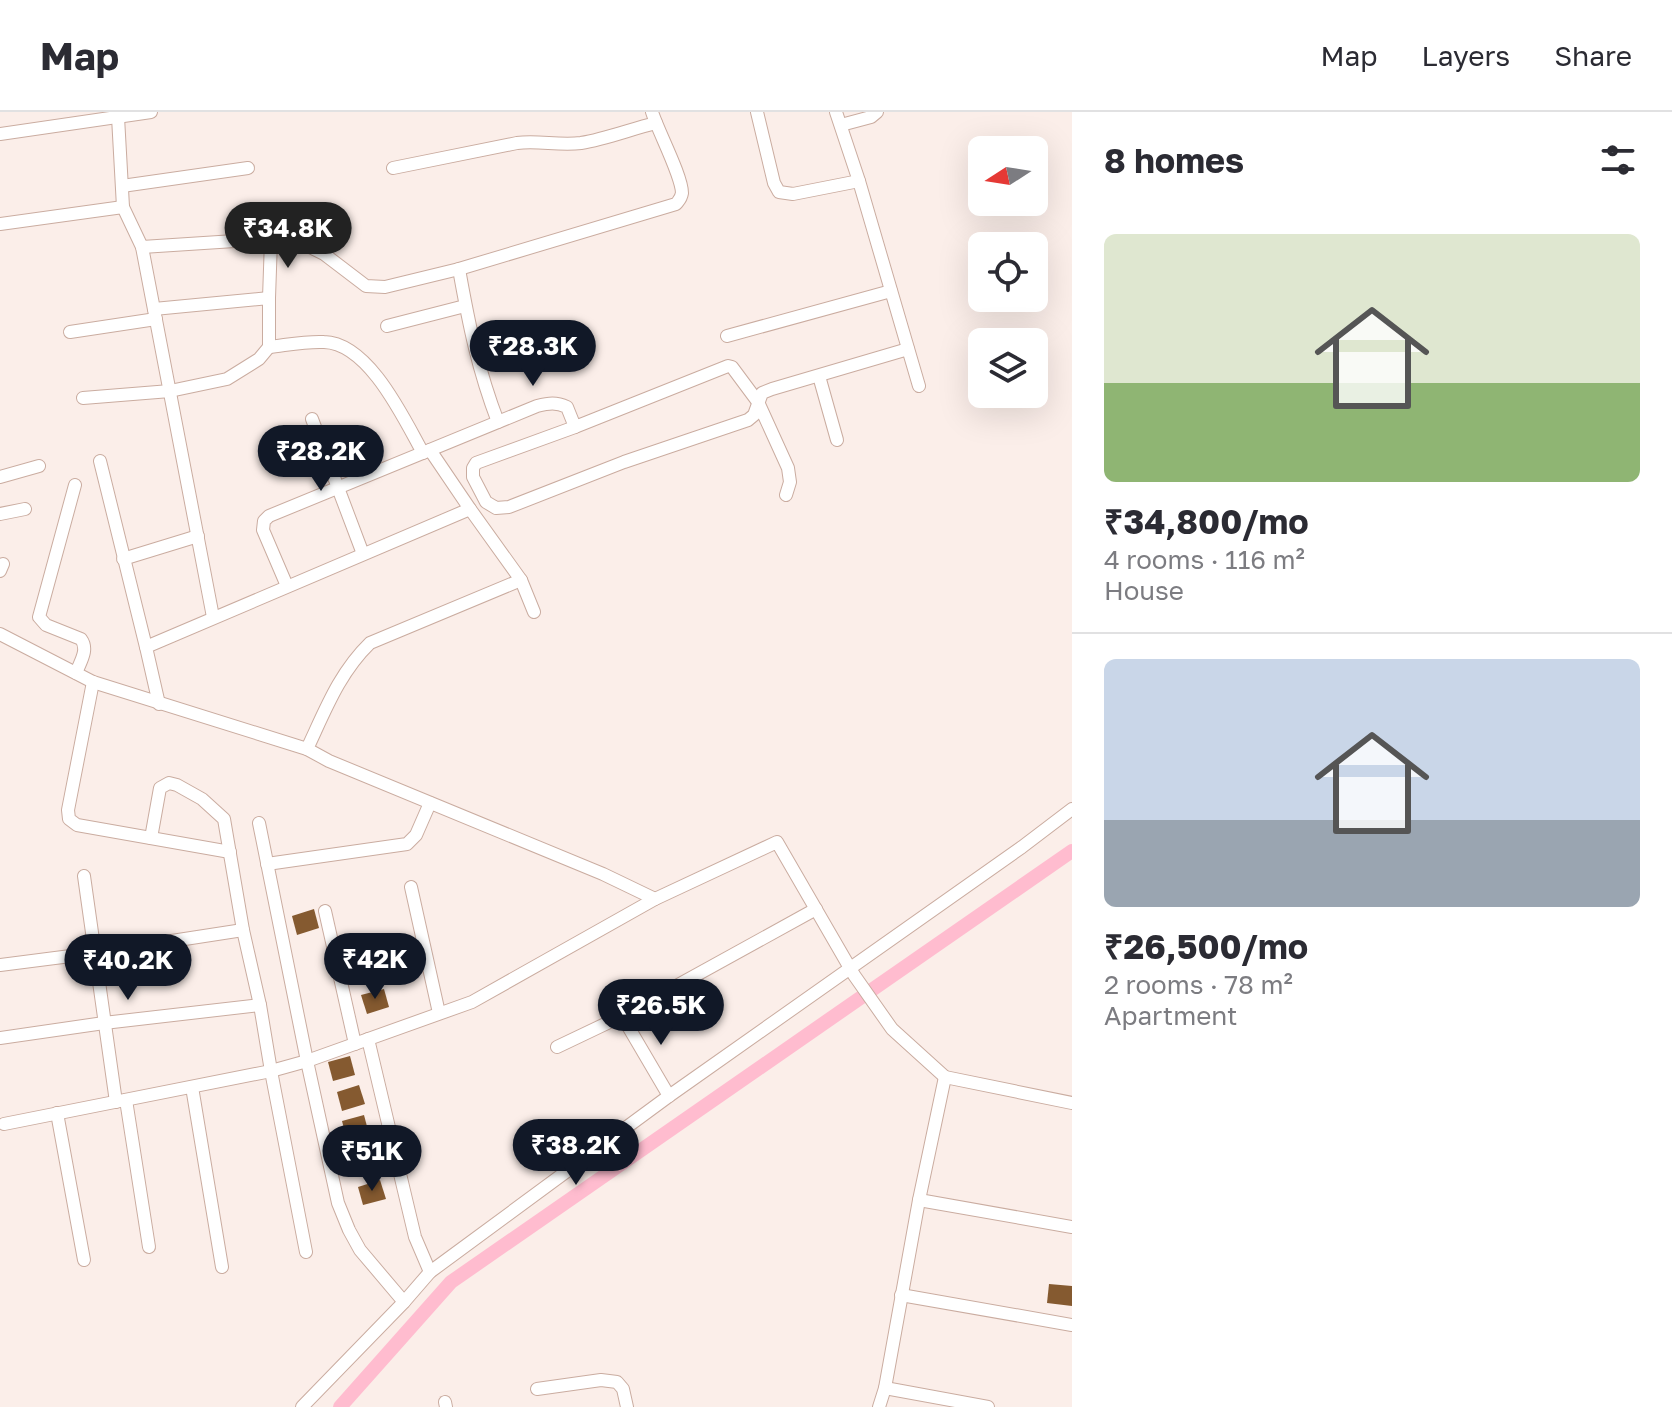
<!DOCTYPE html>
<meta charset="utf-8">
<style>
:root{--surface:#fff;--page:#f2f2f3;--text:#2b2b33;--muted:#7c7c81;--line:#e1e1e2;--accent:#111827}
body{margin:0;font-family:"Golos Text",sans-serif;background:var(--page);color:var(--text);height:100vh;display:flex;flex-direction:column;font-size:30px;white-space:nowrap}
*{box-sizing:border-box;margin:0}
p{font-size:26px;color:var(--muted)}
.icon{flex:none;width:44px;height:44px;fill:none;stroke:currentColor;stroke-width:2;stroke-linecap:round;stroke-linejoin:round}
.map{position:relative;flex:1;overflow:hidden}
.sheet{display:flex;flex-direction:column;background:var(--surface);width:600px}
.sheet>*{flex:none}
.needle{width:52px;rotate:258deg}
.buttons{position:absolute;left:968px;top:24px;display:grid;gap:16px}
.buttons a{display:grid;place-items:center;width:80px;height:80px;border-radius:12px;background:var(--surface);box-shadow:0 8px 32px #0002;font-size:40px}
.price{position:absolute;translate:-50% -68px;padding:0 18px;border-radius:28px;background:var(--accent);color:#fff;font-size:26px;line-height:52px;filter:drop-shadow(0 2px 4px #0008)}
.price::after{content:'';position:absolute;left:50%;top:48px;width:24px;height:18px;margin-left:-12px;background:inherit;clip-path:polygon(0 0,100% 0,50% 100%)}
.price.selected{background:#222;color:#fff}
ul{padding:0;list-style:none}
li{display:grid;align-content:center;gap:16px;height:424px;padding:0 32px}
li+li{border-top:2px solid var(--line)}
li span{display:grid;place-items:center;height:248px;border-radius:12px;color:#555}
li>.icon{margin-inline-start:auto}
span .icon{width:144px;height:144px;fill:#fffc;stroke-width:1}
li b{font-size:34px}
h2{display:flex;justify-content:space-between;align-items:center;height:96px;padding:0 32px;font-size:34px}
header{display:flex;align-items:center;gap:48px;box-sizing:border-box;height:112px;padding:0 40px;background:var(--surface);border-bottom:2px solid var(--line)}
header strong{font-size:38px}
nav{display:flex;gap:44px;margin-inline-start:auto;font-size:28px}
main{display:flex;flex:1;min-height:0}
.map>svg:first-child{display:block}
</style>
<header>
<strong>Map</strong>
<nav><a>Map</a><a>Layers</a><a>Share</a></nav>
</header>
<main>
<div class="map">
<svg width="1072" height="1295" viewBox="0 0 1072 1295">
<rect width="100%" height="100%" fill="#fbeee9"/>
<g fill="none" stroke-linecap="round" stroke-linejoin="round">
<path stroke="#ffbccf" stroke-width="14" d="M 340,1295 L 451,1170 L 1072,739"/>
</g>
<g fill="#855a30">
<path d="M 314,797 L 319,816 L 297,823 L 292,804 Z"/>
<path d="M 384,877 L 389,895 L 367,902 L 361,883 Z"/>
<path d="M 350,944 L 355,963 L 333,969 L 328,950 Z"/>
<path d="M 359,973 L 365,992 L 342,999 L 337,980 Z"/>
<path d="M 364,1003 L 369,1022 L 347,1028 L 342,1009 Z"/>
<path d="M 372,1030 L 377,1049 L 355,1055 L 349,1036 Z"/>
<path d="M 380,1068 L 386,1087 L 363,1093 L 358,1075 Z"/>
<path d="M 1049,1172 L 1072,1174 L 1072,1194 L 1047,1191 Z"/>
</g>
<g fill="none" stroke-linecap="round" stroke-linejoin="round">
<g stroke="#caaca0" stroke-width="14">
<g id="minor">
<path d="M 757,0 L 774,71 L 779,80 L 793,82 L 859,69"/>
<path d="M 836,0 L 859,69 L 919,274"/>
<path d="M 118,5 L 123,95 L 142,135 L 213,505"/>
<path d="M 841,13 L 871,5 L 877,0"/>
<path d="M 0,22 L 151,0"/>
<path d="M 393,56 L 517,31 C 538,28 559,34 581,31 C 606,27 631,17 656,11"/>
<path d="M 122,74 L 248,56"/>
<path d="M 0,112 L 123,95"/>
<path d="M 142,135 L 250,128 L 298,129 L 324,142 L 366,174 L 385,175 L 459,157 L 676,92 C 679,88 681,87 682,81 C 682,64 658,19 652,0"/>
<path d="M 459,157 C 469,213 478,258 498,310"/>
<path d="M 269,186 L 271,128"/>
<path d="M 387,214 L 465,194"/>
<path d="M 70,220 L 156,207"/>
<path d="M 727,224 L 891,179"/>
<path d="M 269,235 C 287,233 306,229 324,230 C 369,231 404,307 423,341"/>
<path d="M 819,264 L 837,328"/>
<path d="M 83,286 L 170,279 L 227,267 L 259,247 L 269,235 L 269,186 L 154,197"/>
<path d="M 312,307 L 363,442"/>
<path d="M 575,315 L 476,351 L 473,356 L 473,365 L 486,390 L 496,396 L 509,395 L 624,350 L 748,308 L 754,303 L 762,281 L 772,277 L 908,237"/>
<path d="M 430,338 L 470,397 L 521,468 L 534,500"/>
<path d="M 100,349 L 146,535"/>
<path d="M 0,365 L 39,354"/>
<path d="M 75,373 L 39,505 L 46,513 L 81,527 C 89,538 80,550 76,561"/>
<path d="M 0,402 L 25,397"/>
<path d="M 123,447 L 198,424"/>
<path d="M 0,459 L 3,452"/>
<path d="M 287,474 L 263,418 L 264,409 L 269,404 L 537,294 C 549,291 556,290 567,295 L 575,315 L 728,254 L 732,255 L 758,290 L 788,356 L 790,370 L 786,383"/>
<path d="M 0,522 L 93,570 L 307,637 L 329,649 L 603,762 L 655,787"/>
<path d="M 93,570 L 68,698 L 69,707 L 77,713 L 230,740"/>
<path d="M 159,592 L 146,535 L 470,397"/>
<path d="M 307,637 C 325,599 339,561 370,531 L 521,468"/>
<path d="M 259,711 L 307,949 L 338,1091 L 349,1118 L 360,1138 L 404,1190"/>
<path d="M 151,726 L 160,676 L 169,671 L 177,673 L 202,687 L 224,707 L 243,818 L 260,893 L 271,959 L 306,1140"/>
<path d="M 267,752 L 407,732 L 416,723 L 430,691"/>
<path d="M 84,764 L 116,990"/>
<path d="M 411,775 L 439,901"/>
<path d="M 325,799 L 355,932"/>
<path d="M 0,853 L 94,841 L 243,818"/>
<path d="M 622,904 L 669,984"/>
<path d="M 0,926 L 104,911 L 260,893"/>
<path d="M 368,927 L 415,1125 L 430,1160"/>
<path d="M 557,935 L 622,904 L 816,797"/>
<path d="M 192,975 L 222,1155"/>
<path d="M 126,988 L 149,1135"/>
<path d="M 57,1001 L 84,1148"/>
<path d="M 4,1012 L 271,959 L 307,949 L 472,890 L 655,787 L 777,730 L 854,863 L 892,917 L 945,965"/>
<path d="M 919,1088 L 1072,1115"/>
<path d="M 901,1183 L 1072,1213"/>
<path d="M 885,1276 L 988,1295"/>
<path d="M 537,1277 L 601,1268 L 617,1270 L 623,1277 L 627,1295"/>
<path d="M 445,1290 L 446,1295"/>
<path d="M 302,1295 L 404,1190 L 430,1160 L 669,984 L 1022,735 L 1072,697"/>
<path d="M 879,1295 L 885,1276 L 919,1088 L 945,965 L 1072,991"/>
</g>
</g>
<use href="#minor" stroke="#fff" stroke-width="12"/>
</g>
</svg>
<div class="buttons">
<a><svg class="needle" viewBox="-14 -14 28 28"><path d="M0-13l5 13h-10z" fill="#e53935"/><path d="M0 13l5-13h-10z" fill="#7c7c81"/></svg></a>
<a><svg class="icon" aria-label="locate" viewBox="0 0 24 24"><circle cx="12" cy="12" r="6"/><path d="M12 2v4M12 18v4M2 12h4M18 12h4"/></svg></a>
<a><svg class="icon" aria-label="layers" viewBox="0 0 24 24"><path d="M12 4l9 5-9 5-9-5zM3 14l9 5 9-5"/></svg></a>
</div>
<b class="price selected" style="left:288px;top:158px">₹34.8K</b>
<b class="price" style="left:533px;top:276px">₹28.3K</b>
<b class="price" style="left:321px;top:381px">₹28.2K</b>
<b class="price" style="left:375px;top:889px">₹42K</b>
<b class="price" style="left:128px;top:890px">₹40.2K</b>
<b class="price" style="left:661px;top:935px">₹26.5K</b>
<b class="price" style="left:576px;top:1075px">₹38.2K</b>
<b class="price" style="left:372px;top:1081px">₹51K</b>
</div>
<section class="sheet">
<h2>8 homes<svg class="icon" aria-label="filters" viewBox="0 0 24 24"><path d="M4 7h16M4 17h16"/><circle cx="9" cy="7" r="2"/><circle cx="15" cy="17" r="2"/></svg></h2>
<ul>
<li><span style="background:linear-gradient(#dfe7d0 60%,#8fb573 0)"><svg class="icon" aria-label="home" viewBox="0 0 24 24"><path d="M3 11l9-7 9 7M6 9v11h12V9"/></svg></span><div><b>₹34,800/mo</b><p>4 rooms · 116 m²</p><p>House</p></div></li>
<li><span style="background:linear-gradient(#c9d6e8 65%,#9aa5b1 0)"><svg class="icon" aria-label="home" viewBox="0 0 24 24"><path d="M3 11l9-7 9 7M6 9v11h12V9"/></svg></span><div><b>₹26,500/mo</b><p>2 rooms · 78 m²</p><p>Apartment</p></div></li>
</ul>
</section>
</main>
